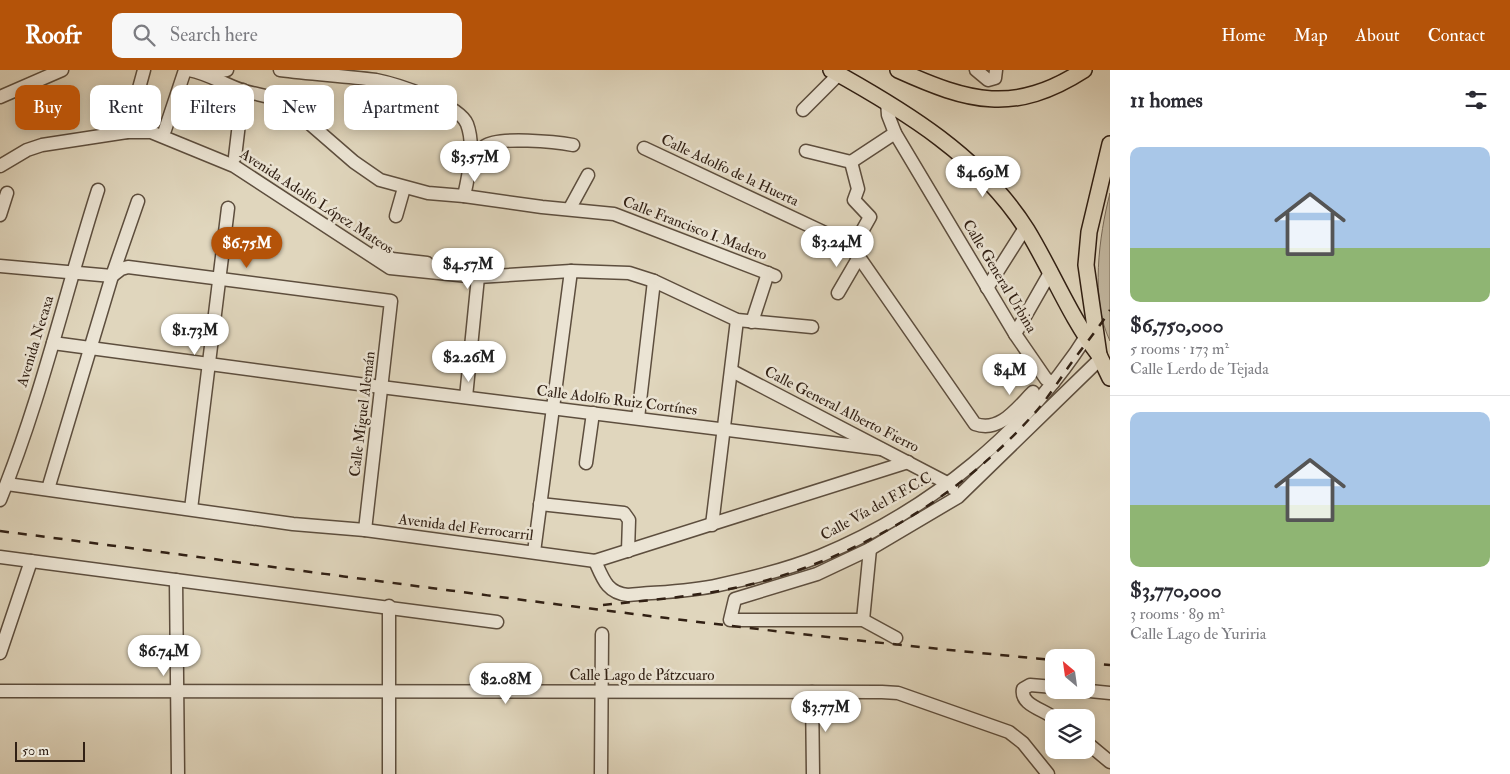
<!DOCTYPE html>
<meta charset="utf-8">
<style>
:root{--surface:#fff;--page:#f7f7f7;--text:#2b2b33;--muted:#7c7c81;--line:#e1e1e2;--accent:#b45309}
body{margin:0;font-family:"IM FELL Double Pica",serif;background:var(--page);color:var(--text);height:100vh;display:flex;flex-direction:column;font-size:19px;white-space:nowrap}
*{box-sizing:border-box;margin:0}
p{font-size:16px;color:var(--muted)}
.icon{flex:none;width:28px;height:28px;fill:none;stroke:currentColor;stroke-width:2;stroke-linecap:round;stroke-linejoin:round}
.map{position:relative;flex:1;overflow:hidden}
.details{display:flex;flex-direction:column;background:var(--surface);width:400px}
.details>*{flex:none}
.hud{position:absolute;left:15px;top:15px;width:475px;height:45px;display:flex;gap:10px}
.needle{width:32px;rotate:331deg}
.buttons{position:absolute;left:1045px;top:579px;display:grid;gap:10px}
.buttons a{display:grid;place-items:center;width:50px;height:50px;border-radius:10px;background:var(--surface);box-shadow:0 2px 12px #0003;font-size:25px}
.scale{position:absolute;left:15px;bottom:12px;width:70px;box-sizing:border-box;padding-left:5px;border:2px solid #312014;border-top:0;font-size:14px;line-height:18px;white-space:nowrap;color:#312014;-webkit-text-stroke:4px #ebe4d4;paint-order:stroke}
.price{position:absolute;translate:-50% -42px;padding:0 11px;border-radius:18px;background:#fff;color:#222;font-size:16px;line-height:32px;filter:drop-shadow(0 1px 2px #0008)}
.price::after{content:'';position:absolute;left:50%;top:30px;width:15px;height:11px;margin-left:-8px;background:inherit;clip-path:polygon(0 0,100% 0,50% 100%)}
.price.current{background:var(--accent);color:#fff}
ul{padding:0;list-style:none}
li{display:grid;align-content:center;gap:10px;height:265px;padding:0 20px}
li+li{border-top:1px solid var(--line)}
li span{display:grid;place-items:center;height:155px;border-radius:10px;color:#555}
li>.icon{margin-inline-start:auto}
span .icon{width:90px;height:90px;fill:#fffc;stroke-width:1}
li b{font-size:21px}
h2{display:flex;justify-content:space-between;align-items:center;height:60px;padding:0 20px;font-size:21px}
.tag{padding:0 18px;border-radius:10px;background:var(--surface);box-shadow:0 2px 12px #0003;font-size:18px;line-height:45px}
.tag.current{background:var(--accent);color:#fff}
header{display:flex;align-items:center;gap:30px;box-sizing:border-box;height:70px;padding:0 25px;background:var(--accent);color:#fff}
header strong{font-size:24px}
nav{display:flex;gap:28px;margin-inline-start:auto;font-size:18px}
.search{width:350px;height:45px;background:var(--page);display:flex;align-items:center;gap:12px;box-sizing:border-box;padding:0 18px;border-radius:10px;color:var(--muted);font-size:19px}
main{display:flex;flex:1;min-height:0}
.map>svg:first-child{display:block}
</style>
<header>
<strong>Roofr</strong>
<div class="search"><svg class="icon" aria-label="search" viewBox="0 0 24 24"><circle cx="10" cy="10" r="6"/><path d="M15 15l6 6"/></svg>Search here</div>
<nav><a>Home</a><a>Map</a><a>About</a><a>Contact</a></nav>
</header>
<main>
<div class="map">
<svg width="1110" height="704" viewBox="0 0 1110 704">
<rect width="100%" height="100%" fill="#e0d6bd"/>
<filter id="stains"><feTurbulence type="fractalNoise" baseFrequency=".004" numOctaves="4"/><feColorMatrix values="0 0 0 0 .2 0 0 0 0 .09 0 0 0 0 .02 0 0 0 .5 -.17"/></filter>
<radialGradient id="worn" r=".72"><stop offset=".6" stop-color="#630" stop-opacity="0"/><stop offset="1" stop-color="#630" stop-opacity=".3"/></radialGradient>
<path fill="#c2b7a0" stroke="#7a6c5a" d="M 1110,123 L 1110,271 C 1090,230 1099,166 1110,123 Z"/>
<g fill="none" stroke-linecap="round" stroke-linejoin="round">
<g stroke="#5d4e3e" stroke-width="15">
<g id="minor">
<path d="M 189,0 C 210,4 225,15 244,21 C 258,25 273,26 286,33 L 354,92 L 380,110 L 428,123 L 464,126 L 542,137 L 614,144 L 775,206"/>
<path d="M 280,0 C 312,4 344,6 376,10 C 396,14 459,34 467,54 C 475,75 469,104 464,126"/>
<path d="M 976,0 L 988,10 L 995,8 L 996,0"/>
<path d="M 206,3 L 227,0"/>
<path d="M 0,27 L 62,0"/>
<path d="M 887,32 L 888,45 L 895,63 L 1015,264 L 1046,309 L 1053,313"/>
<path d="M 803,40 L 839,4"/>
<path d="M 165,60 L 185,0"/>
<path d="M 127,62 L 144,0"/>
<path d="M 644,78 L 840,170 L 859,187 L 975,354 C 1000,363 1017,338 1033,322"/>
<path d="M 806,81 L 851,92"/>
<path d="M 235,87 L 243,20"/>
<path d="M 851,92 L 858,119 L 854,130 L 870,147 L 852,179"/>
<path d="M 851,92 L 895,63"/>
<path d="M 0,96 L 27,80 L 42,75 L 127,62 L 151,62 L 234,96 L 390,198 L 478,207 L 571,201 L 629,203 L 654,211 L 737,250 L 812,257"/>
<path d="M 470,98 C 474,92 479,81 485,76 C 498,66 557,72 573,75"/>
<path d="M 570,138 L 588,105"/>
<path d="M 0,145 L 7,123"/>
<path d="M 396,146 L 404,118"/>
<path d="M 378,180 L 392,189 L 427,193"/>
<path d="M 0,196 L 112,206 L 121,199 L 128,197 L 391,231 L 365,460"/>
<path d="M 987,218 L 1025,158"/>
<path d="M 838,223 L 859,187"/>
<path d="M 752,252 L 768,203"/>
<path d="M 1015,264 L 1051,201"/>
<path d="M 53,273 L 381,317 L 881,379"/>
<path d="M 732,301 L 949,414 L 952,418"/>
<path d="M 466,327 L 478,207"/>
<path d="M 638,348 L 654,211"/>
<path d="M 586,393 L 593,343"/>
<path d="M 7,414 L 293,454 L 365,460 L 595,491 L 908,392"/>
<path d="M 48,419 L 112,206 L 138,131"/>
<path d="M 0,430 C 41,330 65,223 98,120"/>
<path d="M 540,434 L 624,443 L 629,450 L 628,481"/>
<path d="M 191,439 L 228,138"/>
<path d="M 712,455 L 737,250"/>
<path d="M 534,482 L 571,201"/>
<path d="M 0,487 L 497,552"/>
<path d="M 595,491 C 603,509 607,523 628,525 C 658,522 689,522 719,515 C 752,508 788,499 820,486 C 929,441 1029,360 1091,259"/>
<path d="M 176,510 L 178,704"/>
<path d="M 389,536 L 389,704"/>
<path d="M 863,550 L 870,479"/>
<path d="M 896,568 L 863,550 L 730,550 L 735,529 L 817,504 L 870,479 L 958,427 L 1100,289"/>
<path d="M 0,583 L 31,491"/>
<path d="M 1054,617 L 1030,615 L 1023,619 C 1020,635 1043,639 1054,648"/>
<path d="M 1080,620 L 1110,623"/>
<path d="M 0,621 L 882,622 L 898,623 L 1009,662 L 1023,673 L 1048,704"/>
<path d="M 812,622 L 813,704"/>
<path d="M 1086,672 L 1110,692"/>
<path d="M 601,704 L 602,564"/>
</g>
</g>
<g stroke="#312014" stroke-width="18">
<g id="major">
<path d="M 831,0 C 905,41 981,87 1027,160 C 1052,201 1070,247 1099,285"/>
<path d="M 898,0 C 969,32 1014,45 1084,0"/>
<path d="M 1110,74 L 1089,162 L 1086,195 L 1099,285 L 1110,308"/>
</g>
</g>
<use href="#minor" stroke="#ebe4d4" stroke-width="12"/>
<use href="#major" stroke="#e0d6bd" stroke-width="15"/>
<g stroke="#312014" stroke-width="2.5" stroke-dasharray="9 9" stroke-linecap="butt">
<path d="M 0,461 C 351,506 701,558 1054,590"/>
<path d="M 603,535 C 659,529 717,525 771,509 C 869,480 963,423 1032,346 C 1047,330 1059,310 1072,292 C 1085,274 1099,258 1110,240"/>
<path d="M 1086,593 L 1110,595"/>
</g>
</g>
<g text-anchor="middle" stroke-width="5" stroke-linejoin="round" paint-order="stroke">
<g font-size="15" fill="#312014" stroke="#ebe4d4">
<text transform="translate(730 100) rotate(25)" y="5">Calle Adolfo de la Huerta</text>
<text transform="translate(317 131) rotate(33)" y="5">Avenida Adolfo López Mateos</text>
<text transform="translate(695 158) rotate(21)" y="5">Calle Francisco I. Madero</text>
<text transform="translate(1000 206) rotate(59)" y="5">Calle General Urbina</text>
<text transform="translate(35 271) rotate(-73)" y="5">Avenida Necaxa</text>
<text transform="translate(617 330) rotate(7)" y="5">Calle Adolfo Ruiz Cortínes</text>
<text transform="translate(842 339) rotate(27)" y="5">Calle General Alberto Fierro</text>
<text transform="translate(362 344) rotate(-83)" y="5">Calle Miguel Alemán</text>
<text transform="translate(876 436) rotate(-29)" y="5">Calle Vía del F.F.C.C</text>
<text transform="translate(466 457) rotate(7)" y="5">Avenida del Ferrocarril</text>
<text x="642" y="610">Calle Lago de Pátzcuaro</text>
</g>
</g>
<rect width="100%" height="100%" filter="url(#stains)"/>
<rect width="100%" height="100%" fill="url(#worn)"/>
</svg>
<div class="buttons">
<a><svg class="needle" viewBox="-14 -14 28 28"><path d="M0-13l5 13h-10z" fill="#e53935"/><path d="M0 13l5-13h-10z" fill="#7c7c81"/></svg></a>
<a><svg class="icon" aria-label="layers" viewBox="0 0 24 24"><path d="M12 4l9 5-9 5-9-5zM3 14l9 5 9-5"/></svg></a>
</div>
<div class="scale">50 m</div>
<b class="price" style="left:475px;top:113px">$3.57M</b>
<b class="price" style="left:983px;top:128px">$4.69M</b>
<b class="price" style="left:837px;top:198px">$3.24M</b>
<b class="price current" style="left:247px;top:199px">$6.75M</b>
<b class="price" style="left:468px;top:220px">$4.57M</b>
<b class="price" style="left:195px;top:286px">$1.73M</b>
<b class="price" style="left:469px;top:313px">$2.26M</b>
<b class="price" style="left:1010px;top:326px">$4M</b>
<b class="price" style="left:164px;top:607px">$6.74M</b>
<b class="price" style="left:506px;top:635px">$2.08M</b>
<b class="price" style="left:826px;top:663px">$3.77M</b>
<div class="hud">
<a class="tag current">Buy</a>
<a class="tag">Rent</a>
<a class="tag">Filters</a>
<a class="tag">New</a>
<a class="tag">Apartment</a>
</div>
</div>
<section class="details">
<h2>11 homes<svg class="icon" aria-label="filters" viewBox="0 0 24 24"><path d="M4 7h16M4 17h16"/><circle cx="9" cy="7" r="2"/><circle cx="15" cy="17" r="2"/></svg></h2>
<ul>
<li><span style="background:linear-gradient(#a9c7e8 65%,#8fb573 0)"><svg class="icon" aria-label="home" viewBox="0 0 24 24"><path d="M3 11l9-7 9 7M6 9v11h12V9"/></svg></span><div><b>$6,750,000</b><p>5 rooms · 173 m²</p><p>Calle Lerdo de Tejada</p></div></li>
<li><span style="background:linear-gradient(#a9c7e8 60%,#8fb573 0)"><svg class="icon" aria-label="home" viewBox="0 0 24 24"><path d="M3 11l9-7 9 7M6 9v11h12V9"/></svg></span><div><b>$3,770,000</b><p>3 rooms · 89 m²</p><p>Calle Lago de Yuriria</p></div></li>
</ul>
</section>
</main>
